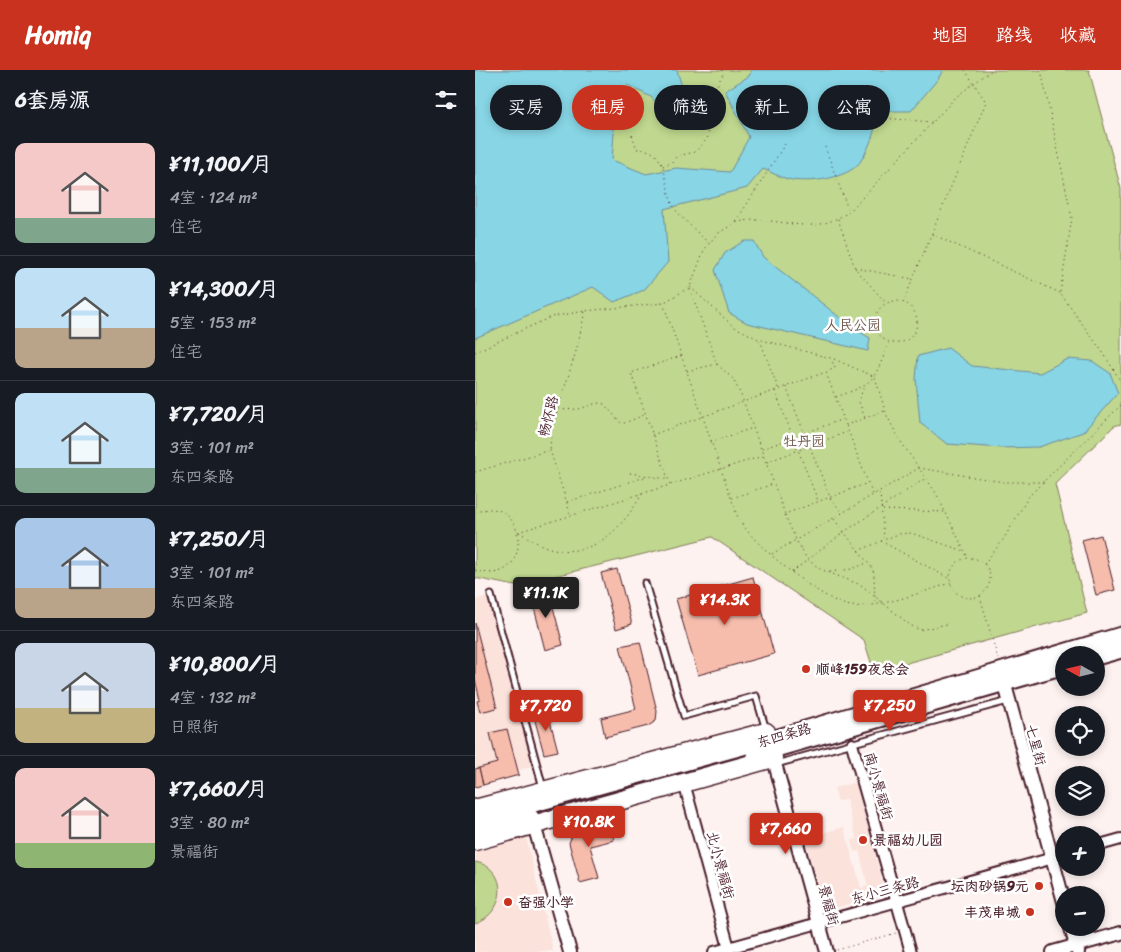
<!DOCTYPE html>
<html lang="zh">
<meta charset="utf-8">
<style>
:root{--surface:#171b24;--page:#20242c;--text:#f1f3f6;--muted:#9ea1a6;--line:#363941;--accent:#c8321e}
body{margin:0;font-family:Sriracha,"LXGW WenKai TC",sans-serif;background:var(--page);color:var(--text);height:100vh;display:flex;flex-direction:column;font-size:19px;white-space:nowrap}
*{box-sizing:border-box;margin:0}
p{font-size:16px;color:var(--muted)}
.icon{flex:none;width:28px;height:28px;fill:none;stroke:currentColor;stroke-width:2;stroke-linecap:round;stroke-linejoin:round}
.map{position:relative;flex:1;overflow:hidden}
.details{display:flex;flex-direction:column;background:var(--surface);width:475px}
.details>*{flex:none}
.guide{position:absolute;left:15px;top:15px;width:475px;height:45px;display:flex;gap:10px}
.needle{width:32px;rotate:278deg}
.controls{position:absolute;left:580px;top:576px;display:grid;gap:10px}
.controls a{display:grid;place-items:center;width:50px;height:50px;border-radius:50%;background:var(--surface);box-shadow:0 2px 8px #0003;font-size:25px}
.price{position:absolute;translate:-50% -42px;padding:0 11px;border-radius:5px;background:var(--accent);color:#fff;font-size:16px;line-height:32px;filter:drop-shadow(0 1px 2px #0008)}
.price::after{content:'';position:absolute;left:50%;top:30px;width:15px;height:11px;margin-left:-8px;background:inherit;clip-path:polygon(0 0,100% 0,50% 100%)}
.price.on{background:#222;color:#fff}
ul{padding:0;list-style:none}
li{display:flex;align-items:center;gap:15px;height:125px;padding:0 15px}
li+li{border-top:1px solid var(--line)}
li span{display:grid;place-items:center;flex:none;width:140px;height:100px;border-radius:10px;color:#555}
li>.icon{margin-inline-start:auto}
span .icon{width:60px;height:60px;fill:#fffc;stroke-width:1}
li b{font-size:21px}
h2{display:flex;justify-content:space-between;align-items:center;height:60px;padding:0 15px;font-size:21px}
.chip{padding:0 18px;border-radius:22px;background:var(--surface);box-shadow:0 2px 8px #0003;font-size:18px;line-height:45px}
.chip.on{background:var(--accent);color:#fff}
header{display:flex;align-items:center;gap:30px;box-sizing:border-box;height:70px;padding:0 25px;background:var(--accent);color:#fff}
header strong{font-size:24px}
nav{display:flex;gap:28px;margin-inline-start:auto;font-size:18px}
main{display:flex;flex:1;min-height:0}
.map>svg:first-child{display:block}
</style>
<header>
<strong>Homiq</strong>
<nav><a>地图</a><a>路线</a><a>收藏</a></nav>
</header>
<main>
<section class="details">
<h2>6套房源<svg class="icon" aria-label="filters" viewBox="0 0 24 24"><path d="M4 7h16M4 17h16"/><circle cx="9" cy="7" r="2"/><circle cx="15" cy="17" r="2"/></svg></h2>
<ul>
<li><span style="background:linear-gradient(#f6c9c9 75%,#7fa58c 0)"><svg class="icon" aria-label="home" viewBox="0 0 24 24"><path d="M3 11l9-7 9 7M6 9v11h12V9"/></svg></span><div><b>¥11,100/月</b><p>4室 · 124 m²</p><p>住宅</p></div></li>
<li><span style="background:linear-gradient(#bfe0f5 60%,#b9a48a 0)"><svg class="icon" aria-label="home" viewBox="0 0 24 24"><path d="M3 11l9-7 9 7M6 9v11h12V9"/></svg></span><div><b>¥14,300/月</b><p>5室 · 153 m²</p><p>住宅</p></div></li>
<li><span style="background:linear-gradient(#bfe0f5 75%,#7fa58c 0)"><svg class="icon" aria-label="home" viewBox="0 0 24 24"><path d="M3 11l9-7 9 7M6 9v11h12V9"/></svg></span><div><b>¥7,720/月</b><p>3室 · 101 m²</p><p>东四条路</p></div></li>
<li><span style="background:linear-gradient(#a9c7e8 70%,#b9a48a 0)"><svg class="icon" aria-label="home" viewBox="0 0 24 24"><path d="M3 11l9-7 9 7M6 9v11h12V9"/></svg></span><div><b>¥7,250/月</b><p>3室 · 101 m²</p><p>东四条路</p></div></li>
<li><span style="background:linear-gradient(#c9d6e8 65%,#c2b280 0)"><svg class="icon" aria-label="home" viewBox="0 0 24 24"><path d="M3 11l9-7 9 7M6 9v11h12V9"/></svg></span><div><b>¥10,800/月</b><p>4室 · 132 m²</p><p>日照街</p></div></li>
<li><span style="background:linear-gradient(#f6c9c9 75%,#8fb573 0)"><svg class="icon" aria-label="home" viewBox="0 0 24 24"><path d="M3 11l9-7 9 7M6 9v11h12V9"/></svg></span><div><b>¥7,660/月</b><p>3室 · 80 m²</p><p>景福街</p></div></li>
</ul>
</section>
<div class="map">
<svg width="646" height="882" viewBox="0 0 646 882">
<rect width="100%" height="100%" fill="#fdf2ef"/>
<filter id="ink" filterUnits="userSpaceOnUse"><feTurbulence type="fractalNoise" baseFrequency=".02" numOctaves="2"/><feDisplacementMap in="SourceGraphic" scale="10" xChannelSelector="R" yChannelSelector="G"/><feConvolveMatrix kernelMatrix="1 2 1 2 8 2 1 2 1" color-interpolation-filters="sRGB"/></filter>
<g filter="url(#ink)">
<g fill="#fbe2db">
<path d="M 14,526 L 58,696 L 0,712 L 0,530 Z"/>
<path d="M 381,712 L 410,823 L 350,841 L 330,768 L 369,757 L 386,818 L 393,816 L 384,781 L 379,782 L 376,771 L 382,769 L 371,730 L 363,731 L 359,718 Z"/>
<path d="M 51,767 L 78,881 L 0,882 L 0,782 Z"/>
</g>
<g fill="#bfd78e" stroke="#847b5c">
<path d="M 0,0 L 614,0 L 646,119 L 646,354 L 639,356 L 580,414 L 612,543 L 399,602 L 389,570 L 237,467 L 40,516 L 0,508 Z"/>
<path d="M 0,792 C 35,798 31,844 0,853 Z"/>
</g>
<g fill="#87d5e5" stroke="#6f8c9b">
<path d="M 0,0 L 202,0 L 209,24 L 190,42 L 176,27 L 152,15 L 129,33 L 139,63 L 137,90 L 171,104 L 201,98 L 255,102 L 274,67 L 250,21 L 274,6 L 277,0 L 468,0 L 463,9 L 436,41 L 404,41 C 400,59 396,76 385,92 C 373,109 332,114 313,109 C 304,107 296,102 288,99 L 272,118 L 189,139 L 193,192 L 169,220 L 139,232 L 118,217 L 0,268 Z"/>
<path d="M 269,171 L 279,171 L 288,187 L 377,257 L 395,268 L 393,281 L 272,253 L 254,243 L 240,200 L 250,183 Z"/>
<path d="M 473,278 L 497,296 L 565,303 L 592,289 L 617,291 L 635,303 L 643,323 L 608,362 L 564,377 L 526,378 L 472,374 L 445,353 L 441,309 L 443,286 Z"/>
</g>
<g fill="#f6bdad" stroke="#4a1f2b">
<path d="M 626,465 L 640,520 L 621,525 L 607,470 Z"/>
<path d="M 142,499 L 157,554 L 141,559 L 126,503 Z"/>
<path d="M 278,507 L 299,584 L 223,605 L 201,529 Z"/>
<path d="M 73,518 L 88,575 L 70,580 L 55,522 Z"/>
<path d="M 0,553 L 22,638 L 5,642 L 2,631 L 5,630 L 0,609 Z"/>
<path d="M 165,572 L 182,641 L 181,651 L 173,656 L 130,667 L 126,648 L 161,639 L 145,576 Z"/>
<path d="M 72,639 L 83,681 L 69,684 L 58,643 Z"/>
<path d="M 32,659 L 44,705 L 8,715 L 4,698 L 22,693 L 15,663 Z"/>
<path d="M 4,698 L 8,715 L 0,717 L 0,699 Z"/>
<path d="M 133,749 L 139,770 L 115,776 L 124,808 L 105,813 L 94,773 L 98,763 L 105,756 Z"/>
</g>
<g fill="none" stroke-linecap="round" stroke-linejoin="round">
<g stroke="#4a1f2b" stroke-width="9">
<g id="service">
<path d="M 170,513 L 209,646 L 281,626 L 291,660"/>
<path d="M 16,525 L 67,714"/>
<path d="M 301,694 L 533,631"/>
</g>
</g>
<g stroke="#4a1f2b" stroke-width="14">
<g id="minor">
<path d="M 377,674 L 436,882"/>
<path d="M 211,720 L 254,878"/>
<path d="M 621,776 L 646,769"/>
<path d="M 239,882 L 589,785"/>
</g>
</g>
<g stroke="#4a1f2b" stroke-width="16">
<g id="tertiary">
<path d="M 527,604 L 589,832"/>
<path d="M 296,679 L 352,882"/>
<path d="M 61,762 L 95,882"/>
<path d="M 596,858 L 603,882"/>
<path d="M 578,882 L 646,863"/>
</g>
</g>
<g stroke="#4a1f2b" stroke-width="19">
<g id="secondary">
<path d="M 621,587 L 646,580"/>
<path d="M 280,685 L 589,596"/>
<path d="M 0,750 L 293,670 L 646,565"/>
<path d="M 0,762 L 56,747"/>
</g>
</g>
<g stroke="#4a1f2b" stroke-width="21">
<g id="trunk">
<path d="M 0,739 L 291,662"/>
<path d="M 0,771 L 298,688"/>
</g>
</g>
<g stroke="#4a1f2b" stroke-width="1" stroke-dasharray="1 4" stroke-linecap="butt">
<path d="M 566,0 L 597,148 L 585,223 L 629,284 L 646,312"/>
<path d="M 371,45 L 457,52"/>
<path d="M 157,65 L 162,79 C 197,78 187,120 200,139 C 209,151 223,162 233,173"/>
<path d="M 310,74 L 260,153 C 286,145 311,156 337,155 C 350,155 364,148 374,142 L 482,26 L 517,0"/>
<path d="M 350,77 L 374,142"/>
<path d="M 188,96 L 196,93 L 202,86 L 220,82 L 232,69 L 239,41 L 240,19 L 248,4 L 247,0"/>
<path d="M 363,149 L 380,198 L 411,233"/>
<path d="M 457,164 L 585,223"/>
<path d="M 380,198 L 438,209"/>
<path d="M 215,217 L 258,256 L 283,269 L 359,289 L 400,307 L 411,344 L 424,369 L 461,423 L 493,488"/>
<path d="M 215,219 L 242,294 L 258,309 L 266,325 L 310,444 L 393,413 L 371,355"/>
<circle cx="421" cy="252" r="21"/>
<path d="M 188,233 L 263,448 C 276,473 349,533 376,536 C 402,539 450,521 476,513"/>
<path d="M 428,233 L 511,32 L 490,0"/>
<path d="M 285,270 L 303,318"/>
<path d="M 0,282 L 76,247 L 110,241 L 188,233 L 215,217 L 229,180 L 242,164 L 260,153"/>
<path d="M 212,301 L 242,294"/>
<path d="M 351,303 L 371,355 L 409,341"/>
<path d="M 311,317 L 355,427"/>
<path d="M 388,318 L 384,332 L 390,348"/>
<path d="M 300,321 L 343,431"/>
<path d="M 361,327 C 401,313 398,311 414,273"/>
<path d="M 84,340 L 104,339 L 122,333 L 129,334 L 147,354 L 169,345"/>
<path d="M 177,365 L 351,302 L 360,298 L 356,289"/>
<path d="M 236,372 L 278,358"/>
<path d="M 287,379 L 368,349"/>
<path d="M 75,380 L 96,446"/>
<path d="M 292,392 L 372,362"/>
<path d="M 0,402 L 75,380 L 76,362 L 102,278 L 110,241"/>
<path d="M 155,403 L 192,409"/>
<path d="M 195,414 L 156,303 L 206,286"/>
<path d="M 393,414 L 398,424"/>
<path d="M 405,423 L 409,468"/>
<path d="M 257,428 L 298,414"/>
<path d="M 355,428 L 367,442"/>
<path d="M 92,432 L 173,406"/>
<path d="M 408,440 L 472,442"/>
<path d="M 0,443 C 53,418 62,521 0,500"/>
<path d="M 310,445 L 321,470 L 332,489 L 345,499 L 386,515 L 435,555 L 445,560 L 472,554"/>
<path d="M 359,449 L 397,498 L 399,504 L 400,534"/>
<path d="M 43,462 L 288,386"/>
<path d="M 44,462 C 54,468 67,477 79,479 C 120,488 148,457 167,424"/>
<path d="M 406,471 L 475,509"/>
<path d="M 383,481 L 423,464 L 436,463 L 489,481"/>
<path d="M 297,484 L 444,398 L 529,412 L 569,412"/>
<circle cx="495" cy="508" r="20"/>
<path d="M 509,494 L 528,470 L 554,426 L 646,335"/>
<path d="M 317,502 L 369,462 L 451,408"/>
<path d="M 355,502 L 377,499 L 392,493"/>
<path d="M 505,526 L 523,589"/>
<path d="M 362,880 L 421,863"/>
</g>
<use href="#service" stroke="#fff" stroke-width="5"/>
<use href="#minor" stroke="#fff" stroke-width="10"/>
<use href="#tertiary" stroke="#fff" stroke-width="12"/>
<use href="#secondary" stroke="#fff" stroke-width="15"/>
<use href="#trunk" stroke="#fff" stroke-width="18"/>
</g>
</g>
<g fill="#c8321e" stroke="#fff" stroke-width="2">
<circle cx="331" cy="599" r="5"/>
<circle cx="388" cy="770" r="5"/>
<circle cx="564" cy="816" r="5"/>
<circle cx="33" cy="832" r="5"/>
<circle cx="555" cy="842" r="5"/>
</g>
<g text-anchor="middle" stroke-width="5" stroke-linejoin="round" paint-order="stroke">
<g font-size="14" fill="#6d5649" stroke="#fff">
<text x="378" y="260">人民公园</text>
<text x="329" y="376">牡丹园</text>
</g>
<g font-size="14" fill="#4a1f2b" stroke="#fff">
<text transform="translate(73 346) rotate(-76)" y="5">畅怀路</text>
<text transform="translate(309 665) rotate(-16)" y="5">东四条路</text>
<text transform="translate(561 675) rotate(75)" y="5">七星街</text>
<text transform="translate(404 716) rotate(74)" y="5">南小景福街</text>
<text transform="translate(246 795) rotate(75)" y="5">北小景福街</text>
<text transform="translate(410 820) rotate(-15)" y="5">东小三条路</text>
<text transform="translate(354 835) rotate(75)" y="5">景福街</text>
</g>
<g font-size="14" font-weight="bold" fill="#4a1f2b" stroke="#fff" text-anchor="start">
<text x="341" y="604">顺峰159夜总会</text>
<text x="398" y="775">景福幼儿园</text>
<text x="554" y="821" text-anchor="end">坛肉砂锅9元</text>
<text x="43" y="837">奋强小学</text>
<text x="545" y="847" text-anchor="end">丰茂串城</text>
</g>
</g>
</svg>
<div class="controls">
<a><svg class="needle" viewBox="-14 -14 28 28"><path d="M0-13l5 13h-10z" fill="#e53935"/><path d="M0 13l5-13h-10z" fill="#9ea1a6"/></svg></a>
<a><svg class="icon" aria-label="locate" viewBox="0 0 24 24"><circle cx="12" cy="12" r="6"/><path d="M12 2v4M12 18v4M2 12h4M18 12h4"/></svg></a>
<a><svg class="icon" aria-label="layers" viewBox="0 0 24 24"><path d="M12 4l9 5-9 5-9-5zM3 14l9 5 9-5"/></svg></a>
<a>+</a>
<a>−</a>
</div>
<b class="price on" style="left:71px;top:549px">¥11.1K</b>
<b class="price" style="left:250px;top:556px">¥14.3K</b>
<b class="price" style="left:71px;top:662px">¥7,720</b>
<b class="price" style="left:415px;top:662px">¥7,250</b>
<b class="price" style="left:114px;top:778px">¥10.8K</b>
<b class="price" style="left:311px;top:785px">¥7,660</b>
<div class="guide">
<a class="chip">买房</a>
<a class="chip on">租房</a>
<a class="chip">筛选</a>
<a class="chip">新上</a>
<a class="chip">公寓</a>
</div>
</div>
</main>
